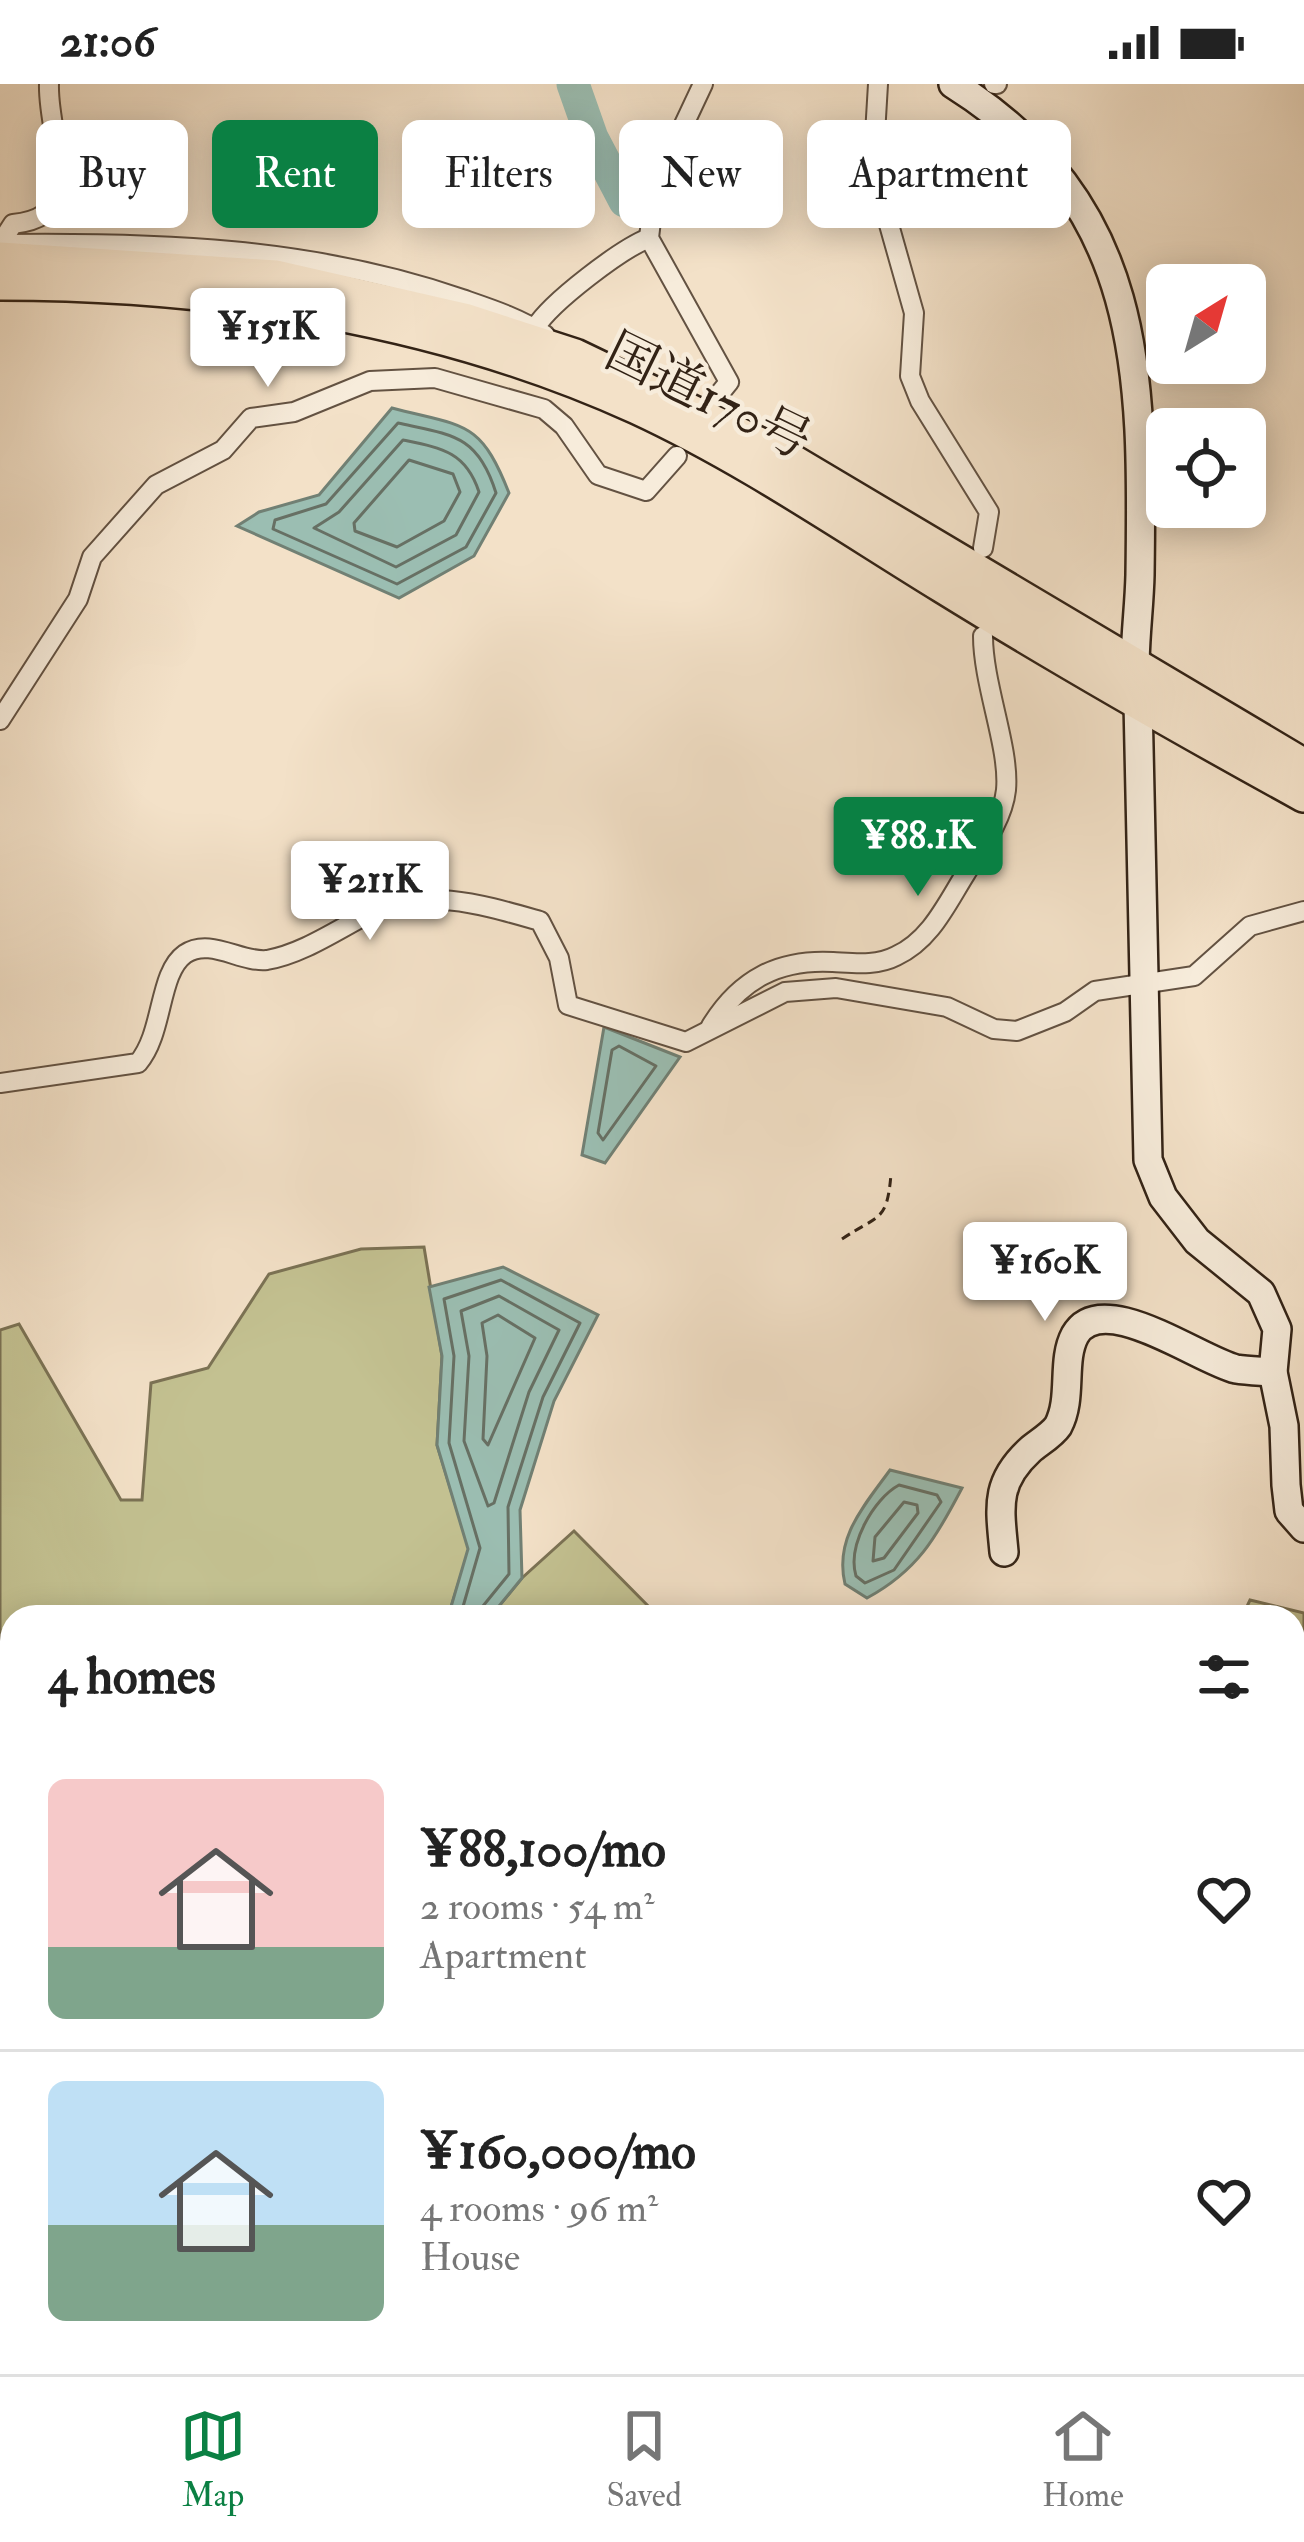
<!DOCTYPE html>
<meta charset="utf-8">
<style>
:root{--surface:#fff;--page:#f2f2f2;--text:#222;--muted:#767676;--line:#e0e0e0;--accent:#0b8043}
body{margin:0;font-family:"IM FELL Double Pica","Noto Serif JP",serif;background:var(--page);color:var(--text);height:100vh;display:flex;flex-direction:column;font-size:45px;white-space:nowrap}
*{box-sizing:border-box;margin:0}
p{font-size:39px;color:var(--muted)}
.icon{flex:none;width:66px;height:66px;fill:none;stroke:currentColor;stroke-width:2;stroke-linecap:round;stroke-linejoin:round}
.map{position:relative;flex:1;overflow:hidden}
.side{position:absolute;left:0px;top:1521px;width:1305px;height:771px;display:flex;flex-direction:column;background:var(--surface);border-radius:36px 36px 0 0;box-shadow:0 6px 30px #0003}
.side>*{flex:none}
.top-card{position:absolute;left:36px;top:36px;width:1233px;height:108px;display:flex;gap:24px}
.needle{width:78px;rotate:37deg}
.buttons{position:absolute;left:1146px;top:180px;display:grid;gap:24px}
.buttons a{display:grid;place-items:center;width:120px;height:120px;border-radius:18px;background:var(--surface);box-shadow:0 6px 30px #0003;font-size:60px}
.price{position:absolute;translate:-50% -102px;padding:0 27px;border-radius:12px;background:#fff;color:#222;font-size:39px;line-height:78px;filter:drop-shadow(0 3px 6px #0008)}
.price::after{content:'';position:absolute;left:50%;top:72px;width:36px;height:27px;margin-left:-18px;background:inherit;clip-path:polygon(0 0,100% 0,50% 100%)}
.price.current{background:var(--accent);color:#fff}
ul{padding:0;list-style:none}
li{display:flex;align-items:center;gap:36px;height:300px;padding:0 48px}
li+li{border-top:3px solid var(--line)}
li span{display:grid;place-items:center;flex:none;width:336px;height:240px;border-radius:18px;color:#555}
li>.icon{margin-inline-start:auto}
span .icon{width:144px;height:144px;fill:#fffc;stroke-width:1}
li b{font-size:51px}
h2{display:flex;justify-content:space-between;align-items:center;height:144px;padding:0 48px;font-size:51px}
.pill{padding:0 42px;border-radius:18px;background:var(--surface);box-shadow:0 6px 30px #0003;font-size:42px;line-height:108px}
.pill.current{background:var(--accent);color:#fff}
.status{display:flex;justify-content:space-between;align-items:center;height:84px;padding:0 60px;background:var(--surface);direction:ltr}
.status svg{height:33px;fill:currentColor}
.tabs{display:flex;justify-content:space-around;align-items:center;height:168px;border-top:3px solid var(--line);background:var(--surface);font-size:33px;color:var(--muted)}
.tabs a{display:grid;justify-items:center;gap:6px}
.tabs .current{color:var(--accent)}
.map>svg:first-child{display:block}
</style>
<div class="status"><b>21:06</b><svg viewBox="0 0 49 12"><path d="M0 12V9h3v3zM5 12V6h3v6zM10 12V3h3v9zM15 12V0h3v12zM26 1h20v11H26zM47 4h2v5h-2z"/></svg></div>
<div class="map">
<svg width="1304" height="2290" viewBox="0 0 1304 2290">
<rect width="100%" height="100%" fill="#f3e1c8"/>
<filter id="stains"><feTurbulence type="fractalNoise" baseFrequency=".00167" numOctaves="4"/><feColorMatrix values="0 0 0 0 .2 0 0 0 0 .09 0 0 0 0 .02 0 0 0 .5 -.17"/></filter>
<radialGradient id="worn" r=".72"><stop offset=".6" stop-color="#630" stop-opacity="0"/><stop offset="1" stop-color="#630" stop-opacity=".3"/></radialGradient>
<g fill="#c3c191" stroke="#7b7254" stroke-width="3">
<path d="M 424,1163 L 442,1272 L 437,1361 L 469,1465 L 448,1533 L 12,1533 L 12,1631 L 0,1616 L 0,1246 L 19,1240 L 121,1416 L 142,1416 L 151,1299 L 208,1284 L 269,1190 L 361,1165 Z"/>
<path d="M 574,1447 L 659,1533 L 490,1533 L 522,1494 Z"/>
<path d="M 1250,1516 L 1304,1529 L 1304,1562 L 1293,1578 L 1293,1533 L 1242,1533 Z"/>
<path d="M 12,1657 L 12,2280 L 810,2280 L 800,2290 L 0,2290 L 0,1673 Z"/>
<path d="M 1304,2209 L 1304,2290 L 1198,2290 L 1211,2280 L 1293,2280 L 1293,2217 Z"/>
</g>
<g fill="#9bbeb2" stroke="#718074" stroke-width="3">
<path d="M 392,324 C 464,343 480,335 509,409 L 474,472 L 399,514 L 237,442 L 259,428 L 319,411 Z"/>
<path d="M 604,943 L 680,973 L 605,1079 L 582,1071 Z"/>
<path d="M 503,1183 L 598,1231 L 554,1317 L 520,1426 L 522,1494 L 490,1533 L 448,1533 L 468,1465 L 437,1361 L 442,1272 L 429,1203 Z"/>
<path d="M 890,1386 L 962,1404 C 936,1454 917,1487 867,1514 L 845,1500 C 834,1454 864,1422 890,1386 Z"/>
<path d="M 1304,1600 L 1304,1757 L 1293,1766 L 1293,1646 Z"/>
</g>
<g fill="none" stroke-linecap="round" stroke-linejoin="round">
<g stroke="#677064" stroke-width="3">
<path d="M 398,339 C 453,351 478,351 496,409 L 466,463 L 397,500 L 273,445 L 275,436 L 326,420 Z"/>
<path d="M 403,356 C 442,364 466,368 479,408 L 456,451 L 396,483 L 314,444 L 339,428 Z"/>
<path d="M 409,376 L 453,390 L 460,408 L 444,437 L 397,463 L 355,447 L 354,439 Z"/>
<path d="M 619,962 L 656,982 L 603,1056 L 598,1049 L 612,966 Z"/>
<path d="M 499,1212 L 559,1246 L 529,1308 L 494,1419 L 488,1422 L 464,1357 L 469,1272 L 461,1227 Z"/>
<path d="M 498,1231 L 535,1254 L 488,1361 L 483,1355 L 487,1272 L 482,1239 Z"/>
<path d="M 899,1401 L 937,1411 L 941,1418 L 894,1486 L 865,1499 L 856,1492 C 847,1462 873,1415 899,1401 Z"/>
<path d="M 904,1418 L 917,1421 L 918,1429 L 884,1474 L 873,1477 L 875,1453 Z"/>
<path d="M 460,1533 L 480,1464 L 449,1359 L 454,1272 L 444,1215 L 501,1196 L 580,1239 L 543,1313 L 508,1423 L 509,1490 L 483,1522 L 481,1533"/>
</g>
<path stroke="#9bbeb2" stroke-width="33" d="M 573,0 L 592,54 L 625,117"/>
<g stroke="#635242" stroke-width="22">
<g id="street">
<path d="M 703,0 L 655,102 L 649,154 L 729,298 L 716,314"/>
<path d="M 878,0 L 873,84 L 914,229 L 910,292 L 920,317 L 989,428 L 983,464"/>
<path d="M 994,0 L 997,0"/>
<path d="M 0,160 C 156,158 313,163 462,215 C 491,225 519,234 545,251"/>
<path d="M 0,160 L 13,140 C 92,132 47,58 49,0"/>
<path d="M 535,244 C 551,218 621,165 649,154"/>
<path d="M 0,636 L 78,515 L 92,473 L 156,401 L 223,366 L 251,334 L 294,328 L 370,297 L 435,294 L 544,325 L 564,342 L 598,391 L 646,407 L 677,372"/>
<path d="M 711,942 C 740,895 779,875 833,878 C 854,879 877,882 896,872 C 931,856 947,819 966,789 C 981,765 1003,735 1006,706 C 1010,664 983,601 983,552"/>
<path d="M 0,999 L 138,979 C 164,949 158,889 185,870 C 210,853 241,879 267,876 C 302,870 337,846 368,830 C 424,802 484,821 540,837 L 559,874 L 568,921 L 686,958 L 785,908 L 836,904 L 947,923 L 994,945 L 1017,947 L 1065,928 L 1095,907 L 1194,892 L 1250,842 L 1304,827"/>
<path d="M 0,2205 L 12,2204"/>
</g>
</g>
<g stroke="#332316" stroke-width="32">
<g id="secondary">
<path d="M 953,0 C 1144,120 1143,287 1140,491 C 1139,535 1131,575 1138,618 L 1148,1076 L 1163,1113 L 1197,1157 L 1261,1209 L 1277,1245 L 1273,1288 L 1284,1342 L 1286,1401 L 1289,1427 L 1304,1444"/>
<path d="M 1004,1468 C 1000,1424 994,1399 1030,1366 C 1038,1359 1052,1351 1058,1342 C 1073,1314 1061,1277 1075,1251 C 1102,1204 1199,1276 1236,1285 C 1248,1287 1261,1287 1273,1288"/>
<path d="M 1293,1595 L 1304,1575"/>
<path d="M 801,2290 L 811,2280"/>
</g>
</g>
<g stroke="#332316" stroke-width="38">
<g id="highway">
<path d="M 0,175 L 276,193 L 464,236 L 575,272 L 781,371 L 1304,682"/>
<path d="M 0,199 C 215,199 439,233 637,323 C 745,373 842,440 943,502 C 1061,575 1182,644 1304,711"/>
</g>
</g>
<path stroke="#332316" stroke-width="3" stroke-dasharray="9 6" stroke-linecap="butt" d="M 842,1155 C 879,1130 887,1139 891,1090"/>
<use href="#street" stroke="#f7ecdb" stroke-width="18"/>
<use href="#secondary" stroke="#f7ecdb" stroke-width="27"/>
<use href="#highway" stroke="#f3e1c8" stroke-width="33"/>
</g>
<g text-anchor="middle" stroke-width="9" stroke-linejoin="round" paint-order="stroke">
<g font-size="51" fill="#332316" stroke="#f7ecdb">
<text transform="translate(709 311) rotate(26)" y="18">国道170号</text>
</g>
</g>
<rect width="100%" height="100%" filter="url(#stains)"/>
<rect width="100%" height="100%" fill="url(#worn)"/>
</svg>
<div class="buttons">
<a><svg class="needle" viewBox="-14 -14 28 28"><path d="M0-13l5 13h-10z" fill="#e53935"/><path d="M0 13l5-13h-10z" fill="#767676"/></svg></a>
<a><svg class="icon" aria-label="locate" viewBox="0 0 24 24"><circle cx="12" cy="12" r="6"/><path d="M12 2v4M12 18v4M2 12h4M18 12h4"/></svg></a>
</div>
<b class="price" style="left:268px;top:306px">¥151K</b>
<b class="price current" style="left:918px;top:815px">¥88.1K</b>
<b class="price" style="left:370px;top:859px">¥211K</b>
<b class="price" style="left:1045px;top:1240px">¥160K</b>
<div class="top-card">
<a class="pill">Buy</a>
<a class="pill current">Rent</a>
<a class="pill">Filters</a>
<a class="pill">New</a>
<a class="pill">Apartment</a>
</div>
<section class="side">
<h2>4 homes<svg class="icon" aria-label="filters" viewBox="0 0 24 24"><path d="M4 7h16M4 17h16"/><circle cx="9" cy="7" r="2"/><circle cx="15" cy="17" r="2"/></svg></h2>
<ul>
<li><span style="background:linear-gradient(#f6c9c9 70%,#7fa58c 0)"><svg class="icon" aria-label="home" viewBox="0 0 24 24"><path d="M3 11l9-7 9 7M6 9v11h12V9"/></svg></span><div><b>¥88,100/mo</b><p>2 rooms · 54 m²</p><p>Apartment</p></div><svg class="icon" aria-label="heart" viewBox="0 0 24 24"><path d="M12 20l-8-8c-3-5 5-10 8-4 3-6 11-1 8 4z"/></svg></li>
<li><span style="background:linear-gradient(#bfe0f5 60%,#7fa58c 0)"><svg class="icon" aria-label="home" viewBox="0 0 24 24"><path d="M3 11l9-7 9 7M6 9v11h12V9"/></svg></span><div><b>¥160,000/mo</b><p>4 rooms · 96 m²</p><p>House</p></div><svg class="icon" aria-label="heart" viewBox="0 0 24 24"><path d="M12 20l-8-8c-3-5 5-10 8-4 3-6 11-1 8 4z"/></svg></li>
</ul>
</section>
</div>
<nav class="tabs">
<a class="current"><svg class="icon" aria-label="map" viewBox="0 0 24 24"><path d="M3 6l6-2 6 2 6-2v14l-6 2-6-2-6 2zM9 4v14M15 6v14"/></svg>Map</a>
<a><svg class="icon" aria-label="saved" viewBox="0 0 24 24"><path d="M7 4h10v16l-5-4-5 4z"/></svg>Saved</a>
<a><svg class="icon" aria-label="home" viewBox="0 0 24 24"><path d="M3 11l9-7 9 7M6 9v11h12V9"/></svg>Home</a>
</nav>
